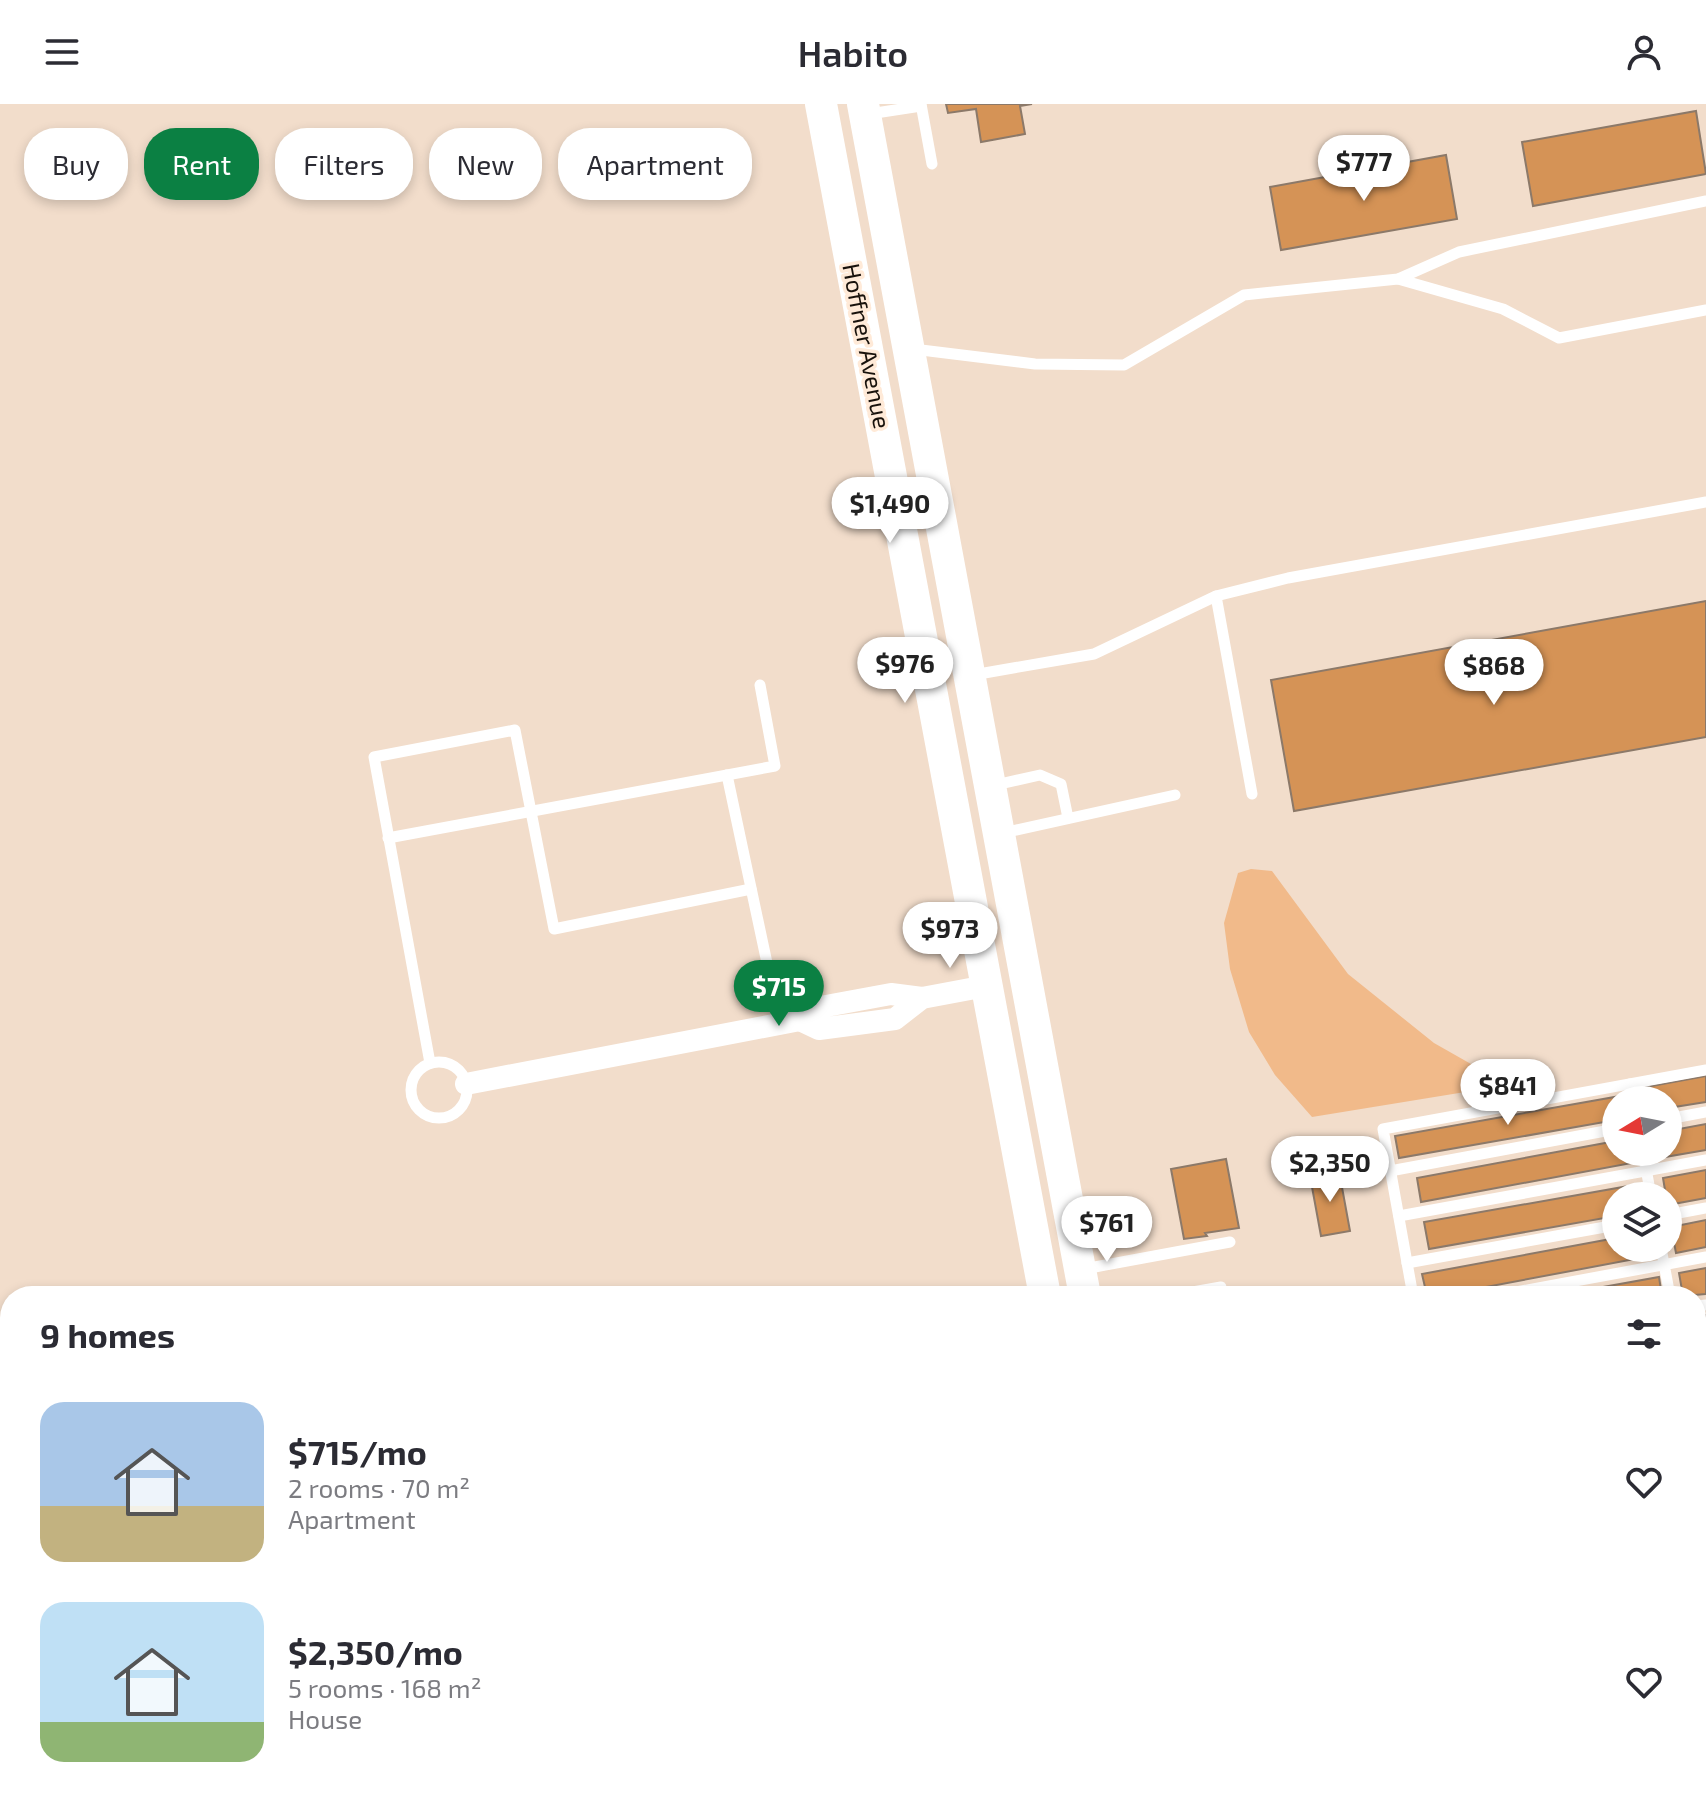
<!DOCTYPE html>
<meta charset="utf-8">
<style>
:root{--surface:#fff;--page:#f2f2f3;--text:#2b2b33;--muted:#7c7c81;--accent:#0b8043}
body{margin:0;font-family:"Exo 2",sans-serif;background:var(--page);color:var(--text);height:100vh;display:flex;flex-direction:column;font-size:30px;white-space:nowrap}
*{box-sizing:border-box;margin:0}
p{font-size:26px;color:var(--muted)}
.icon{flex:none;width:44px;height:44px;fill:none;stroke:currentColor;stroke-width:2;stroke-linecap:round;stroke-linejoin:round}
.map{position:relative;flex:1;overflow:hidden}
.side{position:absolute;left:0px;top:1182px;width:1706px;height:512px;display:flex;flex-direction:column;background:var(--surface);border-radius:32px 32px 0 0;box-shadow:0 4px 12px #0003}
.side>*{flex:none}
.top-card{position:absolute;left:24px;top:24px;width:800px;height:72px;display:flex;gap:16px}
.needle{width:52px;rotate:260deg}
.buttons{position:absolute;left:1602px;top:982px;display:grid;gap:16px}
.buttons a{display:grid;place-items:center;width:80px;height:80px;border-radius:50%;background:var(--surface);box-shadow:0 4px 12px #0003;font-size:40px}
.price{position:absolute;translate:-50% -68px;padding:0 18px;border-radius:28px;background:#fff;color:#222;font-size:26px;line-height:52px;filter:drop-shadow(0 2px 4px #0008)}
.price::after{content:'';position:absolute;left:50%;top:48px;width:24px;height:18px;margin-left:-12px;background:inherit;clip-path:polygon(0 0,100% 0,50% 100%)}
.price.active{background:var(--accent);color:#fff}
ul{padding:0;list-style:none}
li{display:flex;align-items:center;gap:24px;height:200px;padding:0 40px}
li span{display:grid;place-items:center;flex:none;width:224px;height:160px;border-radius:24px;color:#555}
li>.icon{margin-inline-start:auto}
span .icon{width:96px;height:96px;fill:#fffc;stroke-width:1}
li b{font-size:34px}
h2{display:flex;justify-content:space-between;align-items:center;height:96px;padding:0 40px;font-size:34px}
.chip{padding:0 28px;border-radius:32px;background:var(--surface);box-shadow:0 4px 12px #0003;font-size:28px;line-height:72px}
.chip.active{background:var(--accent);color:#fff}
header{display:flex;justify-content:space-between;align-items:center;height:104px;padding:0 40px;background:var(--surface);font-size:36px;font-weight:600}
.map>svg:first-child{display:block}
</style>
<header><svg class="icon" aria-label="menu" viewBox="0 0 24 24"><path d="M4 6h16M4 12h16M4 18h16"/></svg>Habito<svg class="icon" aria-label="person" viewBox="0 0 24 24"><circle cx="12" cy="8" r="4"/><path d="M4 21q1-7 8-7t8 7"/></svg></header>
<div class="map">
<svg width="1706" height="1694" viewBox="0 0 1706 1694">
<rect width="100%" height="100%" fill="#f2ddcb"/>
<g fill="#ebd0b9">
<path d="M 0,1440 L 10,1446 L 10,1684 L 307,1684 L 308,1694 L 0,1694 Z"/>
<path d="M 885,1684 L 1118,1684 L 1119,1694 L 887,1694 Z"/>
</g>
<path fill="#f1ba8a" d="M 1251,765 L 1272,767 L 1348,870 L 1434,939 L 1508,981 L 1312,1013 L 1275,971 L 1249,928 L 1230,865 L 1224,819 L 1238,769 Z"/>
<path fill="#bb7a3d" d="M 75,1684 L 274,1684 L 294,1694 L 78,1694 Z"/>
<g fill="#d59356" stroke="#8c7969" stroke-width="2">
<path d="M 946,0 L 1032,0 L 1020,2 L 1025,30 L 981,38 L 976,5 L 948,9 Z"/>
<path d="M 1696,7 L 1706,70 L 1533,102 L 1522,38 Z"/>
<path d="M 1446,51 L 1457,115 L 1281,146 L 1270,83 Z"/>
<path d="M 1706,497 L 1706,633 L 1294,707 L 1271,576 Z"/>
<path d="M 1706,972 L 1706,998 L 1668,1004 L 1668,996 L 1648,996 L 1646,983 Z"/>
<path d="M 1626,991 L 1627,996 L 1616,996 L 1616,1016 L 1399,1054 L 1395,1032 Z"/>
<path d="M 1706,1020 L 1706,1046 L 1659,1054 L 1658,1048 L 1668,1048 L 1668,1027 Z"/>
<path d="M 1616,1037 L 1616,1048 L 1635,1048 L 1637,1058 L 1421,1098 L 1417,1074 Z"/>
<path d="M 1226,1055 L 1239,1124 L 1205,1129 L 1207,1132 L 1184,1135 L 1171,1065 Z"/>
<path d="M 1706,1066 L 1706,1094 L 1668,1101 L 1668,1092 L 1666,1092 L 1663,1074 Z"/>
<path d="M 1339,1067 L 1350,1127 L 1321,1132 L 1310,1072 Z"/>
<path d="M 1640,1080 L 1642,1092 L 1616,1092 L 1616,1112 L 1429,1145 L 1424,1118 Z"/>
<path d="M 1706,1116 L 1706,1143 L 1676,1149 L 1671,1123 Z"/>
<path d="M 1616,1134 L 1616,1144 L 1655,1144 L 1656,1151 L 1438,1192 L 1427,1192 L 1422,1170 Z"/>
<path d="M 1706,1164 L 1706,1190 L 1683,1192 L 1679,1169 Z"/>
<path d="M 1659,1173 L 1662,1192 L 1553,1192 Z"/>
<path d="M 1706,1211 L 1706,1232 L 1696,1233 L 1696,1213 Z"/>
<path d="M 1282,1684 L 1382,1684 L 1384,1694 L 1284,1694 Z"/>
</g>
<g fill="none" stroke-linecap="round" stroke-linejoin="round">
<g stroke="#fff" stroke-width="11">
<path d="M 921,0 L 932,60"/>
<path d="M 869,10 L 921,2"/>
<path d="M 1398,175 L 1503,205 L 1559,234 L 1706,206"/>
<path d="M 913,245 L 1035,260 L 1124,261 L 1244,191 L 1398,175 L 1459,148 L 1706,97"/>
<path d="M 1216,492 L 1288,474 L 1706,398"/>
<path d="M 973,571 L 1094,550 L 1216,492 L 1252,690"/>
<path d="M 727,671 L 780,920"/>
<path d="M 991,682 L 1040,671 L 1061,680 L 1068,714"/>
<path d="M 1003,729 L 1175,691"/>
<path d="M 388,734 L 775,662 L 760,581"/>
<circle cx="439" cy="986" r="28"/>
<path d="M 430,959 L 374,653 L 515,626 L 554,825 L 751,785"/>
<path d="M 1630,980 L 1633,996"/>
<path d="M 1668,1015 L 1706,1008"/>
<path d="M 1643,1048 L 1651,1092"/>
<path d="M 1390,1067 L 1616,1025"/>
<path d="M 1668,1111 L 1706,1104"/>
<path d="M 1399,1112 L 1706,1056"/>
<path d="M 1661,1144 L 1670,1192"/>
<path d="M 1407,1159 L 1616,1121"/>
<path d="M 1084,1165 L 1230,1138"/>
<path d="M 1170,1192 L 1221,1183"/>
<path d="M 1413,1192 L 1383,1025 L 1706,966"/>
<path d="M 1494,1192 L 1706,1153"/>
<path d="M 1696,1202 L 1706,1201"/>
<path d="M 1696,1321 L 1706,1319"/>
<path d="M 1696,1459 L 1706,1457"/>
<path d="M 1696,1607 L 1706,1605"/>
<path d="M 42,1684 L 44,1694"/>
<path d="M 356,1684 L 384,1694"/>
<path d="M 1259,1684 L 1260,1694"/>
<path d="M 592,1694 L 643,1684"/>
<path d="M 1006,1694 L 1062,1684"/>
</g>
<g stroke="#fff" stroke-width="22">
<path d="M 922,894 L 895,915 L 819,925 L 800,916 L 815,904 L 891,890 L 922,894 L 986,882"/>
<path d="M 466,980 L 800,916"/>
</g>
<g stroke="#fff" stroke-width="32">
<path d="M 821,0 L 1045,1192"/>
<path d="M 863,0 L 1085,1192"/>
<path d="M 1142,1684 L 1144,1694"/>
<path d="M 1183,1684 L 1185,1694"/>
</g>
</g>
<g text-anchor="middle" stroke-width="7" stroke-linejoin="round" paint-order="stroke">
<g font-size="24" fill="#18110b" stroke="#ffead8">
<text transform="translate(866 242) rotate(79)" y="8">Hoffner Avenue</text>
</g>
</g>
</svg>
<div class="buttons">
<a><svg class="needle" viewBox="-14 -14 28 28"><path d="M0-13l5 13h-10z" fill="#e53935"/><path d="M0 13l5-13h-10z" fill="#7c7c81"/></svg></a>
<a><svg class="icon" aria-label="layers" viewBox="0 0 24 24"><path d="M12 4l9 5-9 5-9-5zM3 14l9 5 9-5"/></svg></a>
</div>
<b class="price" style="left:1364px;top:99px">$777</b>
<b class="price" style="left:890px;top:441px">$1,490</b>
<b class="price" style="left:905px;top:601px">$976</b>
<b class="price" style="left:1494px;top:603px">$868</b>
<b class="price" style="left:950px;top:866px">$973</b>
<b class="price active" style="left:779px;top:924px">$715</b>
<b class="price" style="left:1508px;top:1023px">$841</b>
<b class="price" style="left:1330px;top:1100px">$2,350</b>
<b class="price" style="left:1107px;top:1160px">$761</b>
<div class="top-card">
<a class="chip">Buy</a>
<a class="chip active">Rent</a>
<a class="chip">Filters</a>
<a class="chip">New</a>
<a class="chip">Apartment</a>
</div>
<section class="side">
<h2>9 homes<svg class="icon" aria-label="filters" viewBox="0 0 24 24"><path d="M4 7h16M4 17h16"/><circle cx="9" cy="7" r="2"/><circle cx="15" cy="17" r="2"/></svg></h2>
<ul>
<li><span style="background:linear-gradient(#a9c7e8 65%,#c2b280 0)"><svg class="icon" aria-label="home" viewBox="0 0 24 24"><path d="M3 11l9-7 9 7M6 9v11h12V9"/></svg></span><div><b>$715/mo</b><p>2 rooms · 70 m²</p><p>Apartment</p></div><svg class="icon" aria-label="heart" viewBox="0 0 24 24"><path d="M12 20l-8-8c-3-5 5-10 8-4 3-6 11-1 8 4z"/></svg></li>
<li><span style="background:linear-gradient(#bfe0f5 75%,#8fb573 0)"><svg class="icon" aria-label="home" viewBox="0 0 24 24"><path d="M3 11l9-7 9 7M6 9v11h12V9"/></svg></span><div><b>$2,350/mo</b><p>5 rooms · 168 m²</p><p>House</p></div><svg class="icon" aria-label="heart" viewBox="0 0 24 24"><path d="M12 20l-8-8c-3-5 5-10 8-4 3-6 11-1 8 4z"/></svg></li>
</ul>
</section>
</div>
